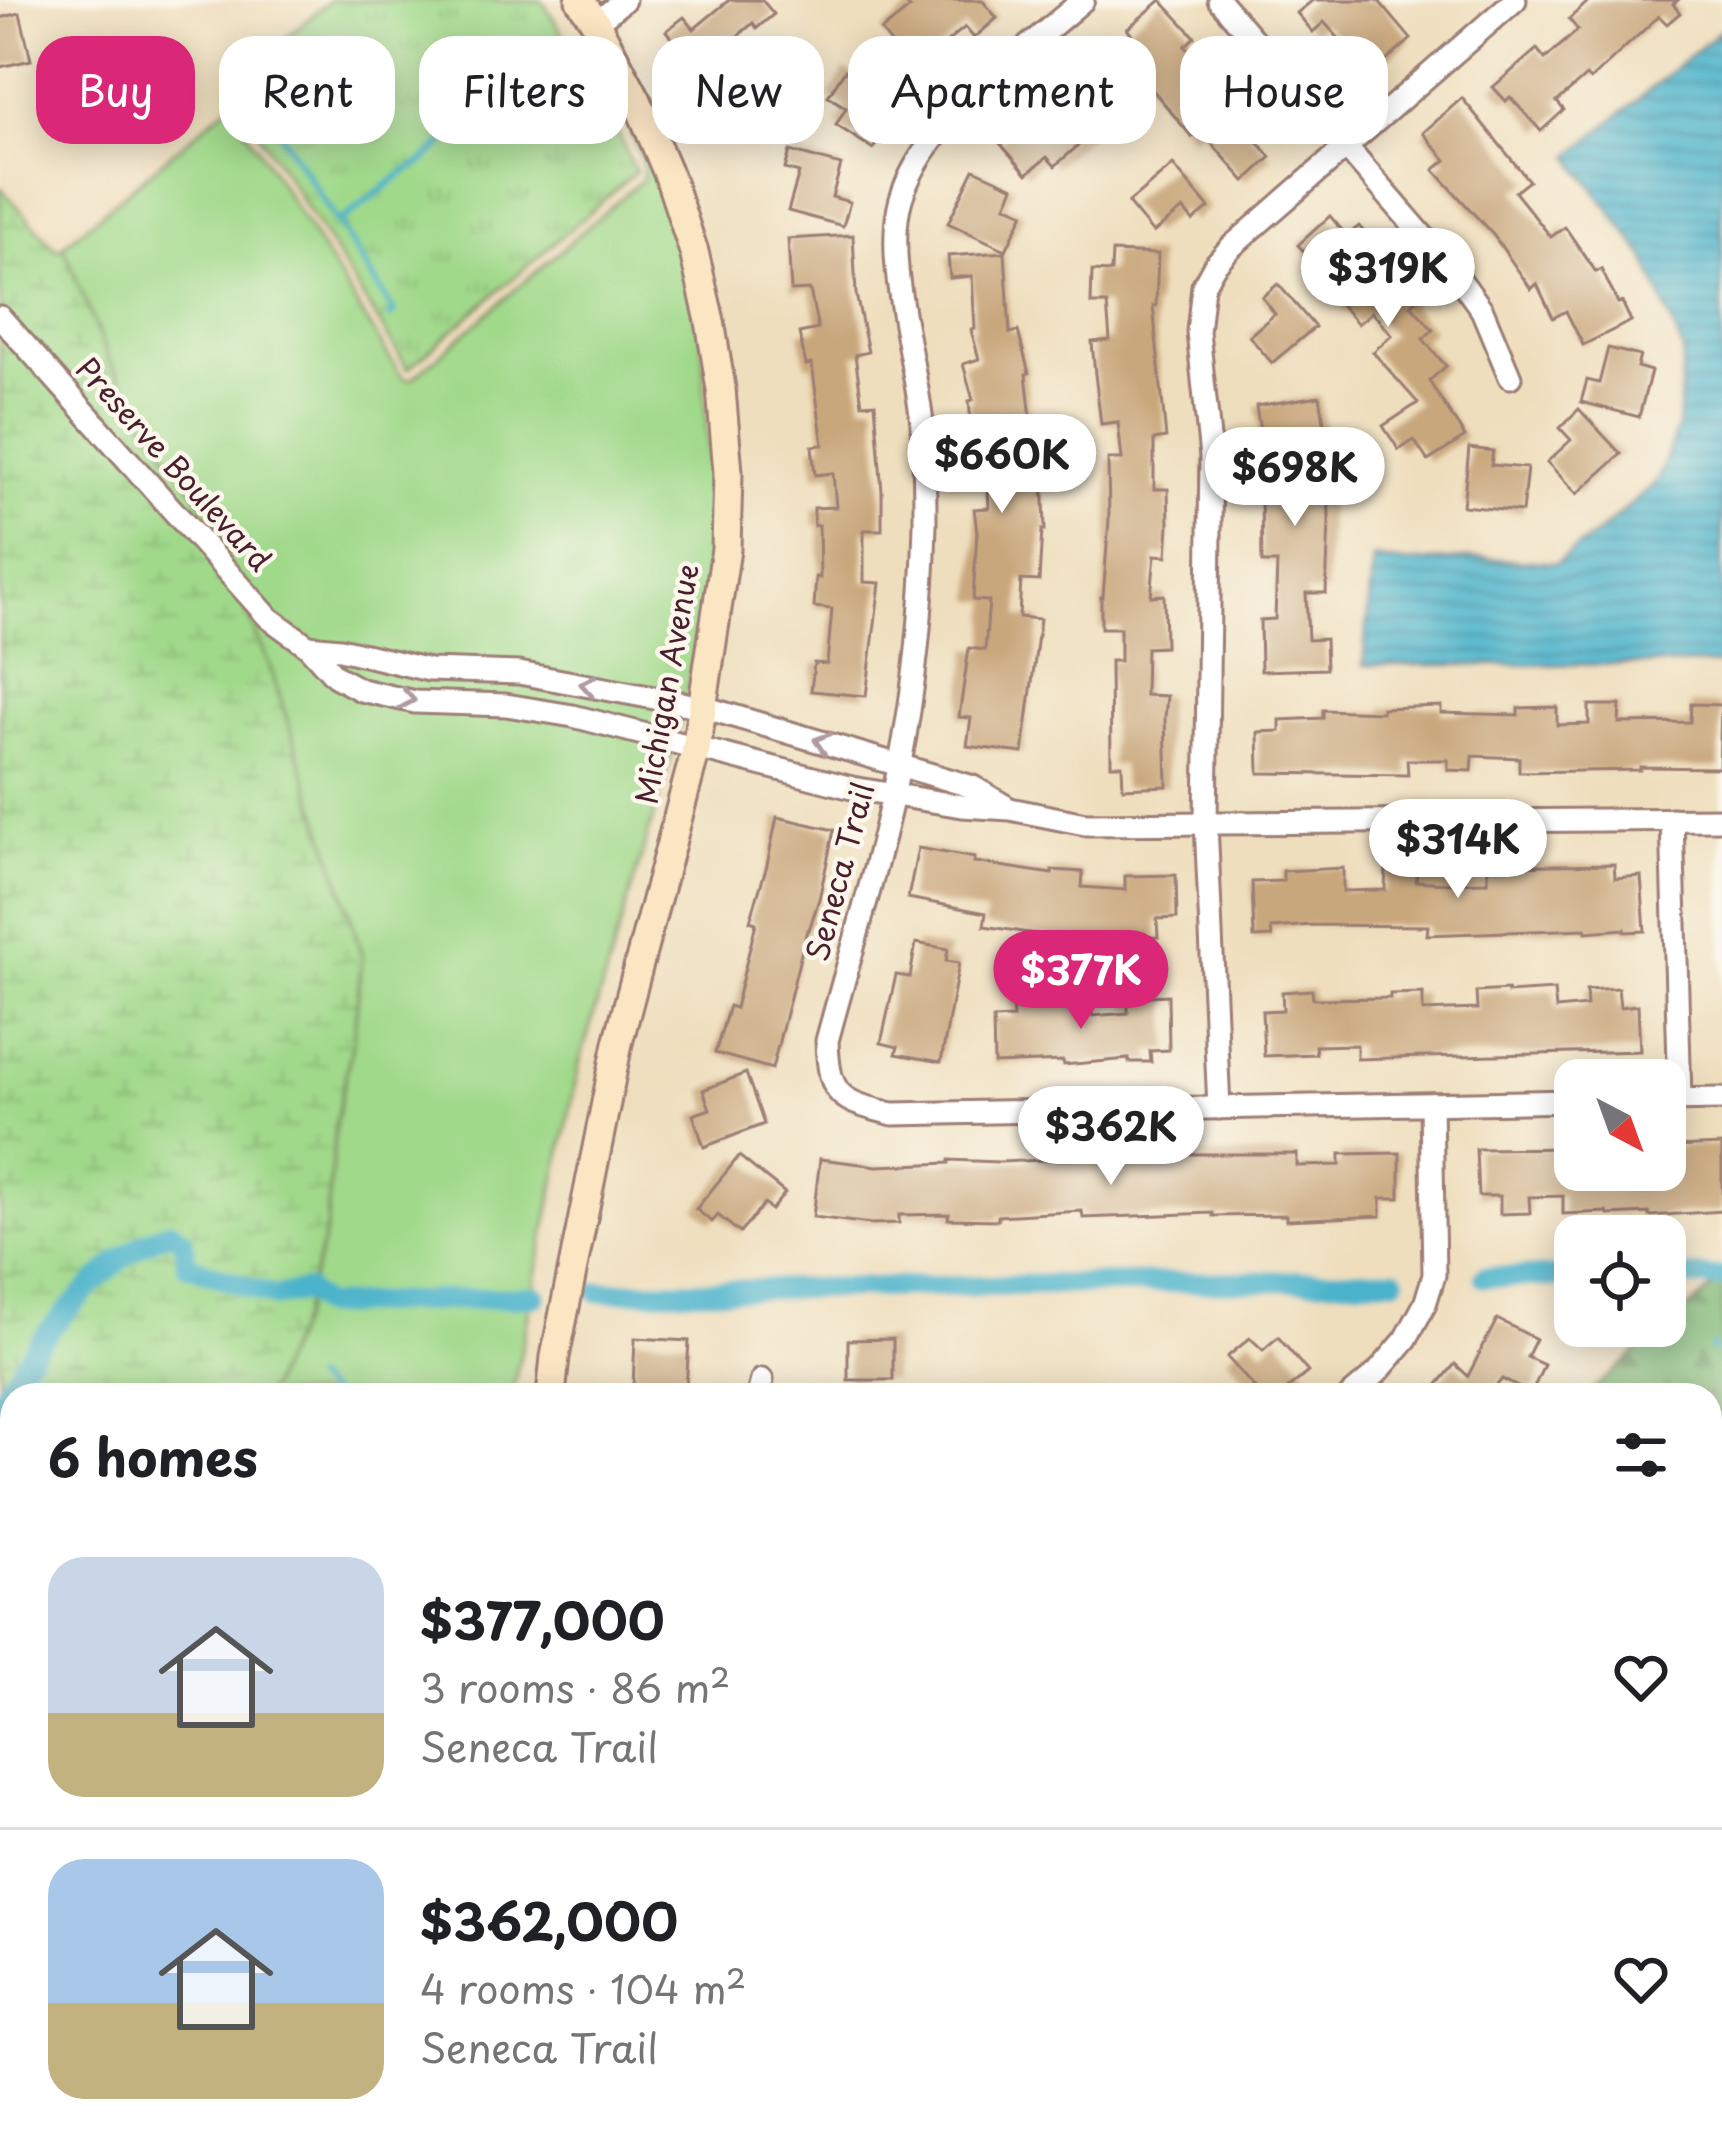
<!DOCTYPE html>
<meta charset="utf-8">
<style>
:root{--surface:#fff;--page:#f6f6f6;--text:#202124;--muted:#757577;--line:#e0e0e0;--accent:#db2777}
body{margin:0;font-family:"Playpen Sans",sans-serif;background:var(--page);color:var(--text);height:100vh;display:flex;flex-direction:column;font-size:45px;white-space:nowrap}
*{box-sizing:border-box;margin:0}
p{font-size:39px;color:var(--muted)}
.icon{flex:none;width:66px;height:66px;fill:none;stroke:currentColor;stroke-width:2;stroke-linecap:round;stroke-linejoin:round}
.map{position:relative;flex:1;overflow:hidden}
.panel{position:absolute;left:0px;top:1383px;width:1722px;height:768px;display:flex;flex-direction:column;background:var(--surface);border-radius:36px 36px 0 0;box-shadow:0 6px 30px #0003}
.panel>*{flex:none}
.guide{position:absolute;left:36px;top:36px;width:1650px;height:108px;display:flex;gap:24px}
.needle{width:78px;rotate:139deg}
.fabs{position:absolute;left:1554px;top:1059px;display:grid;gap:24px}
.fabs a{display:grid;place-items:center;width:132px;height:132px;border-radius:24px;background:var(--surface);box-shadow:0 6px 30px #0003;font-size:60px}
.price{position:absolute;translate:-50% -102px;padding:0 27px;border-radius:42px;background:#fff;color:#222;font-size:39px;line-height:78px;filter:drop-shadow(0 3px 6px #0008)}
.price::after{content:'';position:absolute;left:50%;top:72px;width:36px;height:27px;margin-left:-18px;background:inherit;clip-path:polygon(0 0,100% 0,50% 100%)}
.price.active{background:var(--accent);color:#fff}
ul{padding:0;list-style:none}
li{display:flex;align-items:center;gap:36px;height:300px;padding:0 48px}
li+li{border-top:3px solid var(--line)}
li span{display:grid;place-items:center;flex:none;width:336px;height:240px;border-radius:36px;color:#555}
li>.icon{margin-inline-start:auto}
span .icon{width:144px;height:144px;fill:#fffc;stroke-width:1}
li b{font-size:51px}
h2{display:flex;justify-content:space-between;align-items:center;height:144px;padding:0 48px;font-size:51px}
.pill{padding:0 42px;border-radius:36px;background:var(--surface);box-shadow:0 6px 30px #0003;font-size:42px;line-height:108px}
.pill.active{background:var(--accent);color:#fff}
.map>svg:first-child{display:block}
</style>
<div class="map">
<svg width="1722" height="2151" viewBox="0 0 1722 2151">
<defs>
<pattern id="forest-firs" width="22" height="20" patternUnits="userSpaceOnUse" patternTransform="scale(3)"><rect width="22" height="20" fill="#80b977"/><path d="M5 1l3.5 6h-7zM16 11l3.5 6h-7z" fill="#6b9662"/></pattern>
<pattern id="wetland-marsh" width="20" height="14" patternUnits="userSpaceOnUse" patternTransform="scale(3)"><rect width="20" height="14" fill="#a1d98b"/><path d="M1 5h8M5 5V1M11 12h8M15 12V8" fill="none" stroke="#8cba78"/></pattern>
<pattern id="park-tufts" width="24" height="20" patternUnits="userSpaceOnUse" patternTransform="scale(3)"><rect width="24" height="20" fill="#a1d98b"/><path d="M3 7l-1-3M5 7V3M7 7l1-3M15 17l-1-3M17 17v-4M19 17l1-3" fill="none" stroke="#8cba78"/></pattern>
<pattern id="water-rules" width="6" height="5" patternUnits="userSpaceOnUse" patternTransform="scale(3)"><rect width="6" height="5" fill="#4cb3cb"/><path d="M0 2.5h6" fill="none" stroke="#4191a5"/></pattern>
</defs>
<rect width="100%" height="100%" fill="#fbf7ec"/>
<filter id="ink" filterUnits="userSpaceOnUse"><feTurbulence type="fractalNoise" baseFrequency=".00833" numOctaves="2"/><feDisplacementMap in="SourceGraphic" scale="24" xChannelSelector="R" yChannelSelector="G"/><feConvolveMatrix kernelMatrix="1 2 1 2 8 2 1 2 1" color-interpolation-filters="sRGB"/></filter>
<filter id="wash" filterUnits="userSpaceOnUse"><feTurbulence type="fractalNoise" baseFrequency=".004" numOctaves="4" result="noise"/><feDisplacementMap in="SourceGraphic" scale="48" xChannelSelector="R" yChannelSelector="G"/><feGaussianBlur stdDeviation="2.7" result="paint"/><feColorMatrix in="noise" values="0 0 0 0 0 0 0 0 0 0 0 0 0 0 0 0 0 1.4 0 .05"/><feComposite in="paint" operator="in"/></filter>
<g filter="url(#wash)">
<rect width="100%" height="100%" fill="#efdebd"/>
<g fill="#a1d98b" stroke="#767c5b" stroke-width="3">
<path d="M 230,104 L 400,374 L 407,379 L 413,378 L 643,179 L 644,169 L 625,120 L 653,168 L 683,254 L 702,337 L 713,553 L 704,615 L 673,751 L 580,1061 L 512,1395 L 266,1395 L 301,1319 L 326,1229 L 335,1125 L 353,1041 L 138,411 L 107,356 L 63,246 Z"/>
<path d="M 99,2139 L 343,2139 L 350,2151 L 97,2151 Z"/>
</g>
<g fill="url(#forest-firs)" stroke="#656c51" stroke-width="3">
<path d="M 1719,1282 L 1722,1282 L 1722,1843 L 1710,1849 L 1710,1395 L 1587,1395 Z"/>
<path d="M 1722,1919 L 1722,2116 L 1710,2127 L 1710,1925 Z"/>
<path d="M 836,2139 L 1087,2139 L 1068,2151 L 847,2151 Z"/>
<path d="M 1226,2139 L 1696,2139 L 1682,2151 L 1204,2151 Z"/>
</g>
<path fill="url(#wetland-marsh)" stroke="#767c5b" stroke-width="3" d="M 0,187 L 57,250 L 63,246 L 107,356 L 138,411 L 198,498 L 269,664 L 342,887 L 362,956 L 353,1041 L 335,1125 L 326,1229 L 301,1319 L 266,1395 L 12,1395 L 12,2139 L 99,2139 L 97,2151 L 0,2151 Z"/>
<path fill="url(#park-tufts)" stroke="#767c5b" stroke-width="3" d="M 330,0 L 542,0 L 601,97 L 636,172 L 408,369 L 230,87 Z"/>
<path fill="url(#water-rules)" stroke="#4b697b" stroke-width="3" d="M 1722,29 L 1722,664 L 1363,665 L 1373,558 L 1403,563 L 1482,558 L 1556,563 L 1599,532 L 1657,482 L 1678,426 L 1683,351 L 1645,257 L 1570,156 Z"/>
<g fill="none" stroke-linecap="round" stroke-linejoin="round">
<g stroke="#4cb3cb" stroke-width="6">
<path d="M 274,123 L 338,223"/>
<path d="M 390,316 L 394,312 L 338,223 L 406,171 L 421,163 L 512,85"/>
<path d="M 970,1294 L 970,1287"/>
<path d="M 1712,1350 L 1712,1346"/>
<path d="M 312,1379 L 331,1395"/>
</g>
<g stroke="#4cb3cb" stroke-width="21">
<path d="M 1484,1277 L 1575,1277"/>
<path d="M 1665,1277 L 1722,1277"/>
<path d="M 598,1292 L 1395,1279"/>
<path d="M 0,1402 C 13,1381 26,1357 42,1339 C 74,1302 124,1247 170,1231 L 183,1240 L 187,1265 L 275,1297 L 306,1290 L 323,1306 L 536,1296"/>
</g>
</g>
<g id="blocks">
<g fill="#c9a77d">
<path d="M 729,0 L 762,0 L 774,14 L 757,28 L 753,23 L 726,46 L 732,54 L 716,68 L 709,60 L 698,70 L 666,31 L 684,17 L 694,29 Z"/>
<path d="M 903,0 L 982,0 L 997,18 L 974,38 L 965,27 L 936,51 L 945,62 L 908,93 L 873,149 L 836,125 L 846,108 L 828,96 L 845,70 L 856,76 L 893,46 L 881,31 L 910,8 Z"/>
<path d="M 1161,0 L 1195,37 L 1185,46 L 1218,83 L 1228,75 L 1264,117 L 1248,131 L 1271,157 L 1245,181 L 1200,130 L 1192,137 L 1126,58 L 1141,45 L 1127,29 Z"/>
<path d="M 1313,0 L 1378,0 L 1411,39 L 1360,84 L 1343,66 L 1355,56 L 1324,22 L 1313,32 L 1297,13 Z"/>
<path d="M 1590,0 L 1678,0 L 1673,4 L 1680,13 L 1667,24 L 1659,16 L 1590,80 L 1586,76 L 1557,102 L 1564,110 L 1541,131 L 1510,97 L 1506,101 L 1493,87 L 1537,49 L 1545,59 L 1578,30 L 1569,19 Z"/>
<path d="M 20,13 L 31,60 L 0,67 L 0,18 Z"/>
<path d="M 1099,80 L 1123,106 L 1055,166 L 1047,157 L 1027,174 L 999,142 L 1060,87 L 1074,102 Z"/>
<path d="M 1462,98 L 1529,181 L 1515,192 L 1551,237 L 1565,227 L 1596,272 L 1601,269 L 1618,303 L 1622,302 L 1631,321 L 1583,345 L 1566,311 L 1553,318 L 1537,284 L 1531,289 L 1494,236 L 1434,170 L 1446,160 L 1423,133 Z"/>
<path d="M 790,151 L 841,165 L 832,197 L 850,202 L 843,226 L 788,211 L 799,173 L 785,169 Z"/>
<path d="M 1173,165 L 1209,208 L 1193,221 L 1183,209 L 1153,233 L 1128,203 Z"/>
<path d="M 974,169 L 1014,187 L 1006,205 L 1024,213 L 1006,250 L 948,223 Z"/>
<path d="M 1330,216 L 1347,236 L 1359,226 L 1420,297 L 1411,305 L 1433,330 L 1423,339 L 1446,366 L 1429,381 L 1465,437 L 1428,461 L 1414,440 L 1399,450 L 1383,426 L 1418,403 L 1373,352 L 1392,335 L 1372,312 L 1358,324 L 1337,301 L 1344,295 L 1298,245 Z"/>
<path d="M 853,235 L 856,294 L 868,352 L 855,355 L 862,404 L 875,403 L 882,492 L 882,530 L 864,530 L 864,582 L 880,583 L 866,696 L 811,691 L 814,663 L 827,664 L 832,609 L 814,607 L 816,577 L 820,578 L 819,525 L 814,526 L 814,508 L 836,507 L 833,473 L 815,475 L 812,446 L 823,445 L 812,364 L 806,365 L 799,333 L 818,329 L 810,290 L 791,291 L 788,239 Z"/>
<path d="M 1005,252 L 1010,333 L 1018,331 L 1029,373 L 1026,374 L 1037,471 L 1043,471 L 1045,530 L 1042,530 L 1039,581 L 1021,580 L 1019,617 L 1040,619 L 1023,753 L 967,746 L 971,718 L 959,717 L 969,648 L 985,650 L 989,601 L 973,600 L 977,532 L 974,509 L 989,508 L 987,473 L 991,473 L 986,421 L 971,423 L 969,401 L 973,400 L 963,364 L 979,359 L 971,330 L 975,329 L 972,276 L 950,278 L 948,256 Z"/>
<path d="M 1112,252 L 1158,254 L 1156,306 L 1153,306 L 1166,438 L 1154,440 L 1154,489 L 1168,489 L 1169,525 L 1167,556 L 1155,555 L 1151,596 L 1164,595 L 1165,647 L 1146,648 L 1145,695 L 1167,696 L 1165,718 L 1167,786 L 1123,788 L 1122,765 L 1111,765 L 1110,661 L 1120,661 L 1120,628 L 1101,628 L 1101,597 L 1103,597 L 1109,520 L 1108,459 L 1122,459 L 1118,422 L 1101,424 L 1095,374 L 1092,342 L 1110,340 L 1107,304 L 1091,304 L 1092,271 L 1111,272 Z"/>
<path d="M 1278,284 L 1315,327 L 1272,363 L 1249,336 L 1275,314 L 1262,297 Z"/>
<path d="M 1608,348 L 1640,356 L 1637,367 L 1651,371 L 1639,417 L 1581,402 L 1587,380 L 1599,383 Z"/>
<path d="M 1320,396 L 1328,447 L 1329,522 L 1326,593 L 1306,593 L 1308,640 L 1325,639 L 1326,669 L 1261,671 L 1260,620 L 1275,619 L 1277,563 L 1262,563 L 1261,492 L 1276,492 L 1274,455 L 1264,457 L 1256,406 Z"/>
<path d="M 1579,409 L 1621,454 L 1577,494 L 1547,462 L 1571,440 L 1560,428 Z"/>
<path d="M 1469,448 L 1493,451 L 1491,465 L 1527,468 L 1522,512 L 1463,506 Z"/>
<path d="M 1691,704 L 1721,705 L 1719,768 L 1640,767 L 1640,770 L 1519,772 L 1519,758 L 1473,756 L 1472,771 L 1448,770 L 1448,760 L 1407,760 L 1408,775 L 1259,773 L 1258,732 L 1280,731 L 1280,720 L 1323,718 L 1323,710 L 1382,712 L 1382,708 L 1441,706 L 1441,713 L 1518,715 L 1518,708 L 1557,707 L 1557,725 L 1589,724 L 1589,705 L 1620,705 L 1619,723 L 1690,722 Z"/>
<path d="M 777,817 L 834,830 L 819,899 L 809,930 L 807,930 L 772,1069 L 715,1053 L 729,1006 L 735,1008 L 756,923 L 750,921 L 767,865 Z"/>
<path d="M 918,848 L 975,858 L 974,862 L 1052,874 L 1052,870 L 1083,872 L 1082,887 L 1125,890 L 1125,876 L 1176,875 L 1177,918 L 1157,919 L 1158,937 L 1107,939 L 1107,941 L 1048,936 L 984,926 L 986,913 L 908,898 Z"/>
<path d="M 1614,864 L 1615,878 L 1641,876 L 1645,931 L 1625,932 L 1625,929 L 1586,932 L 1586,929 L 1427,935 L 1428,926 L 1313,925 L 1271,928 L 1272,937 L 1254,938 L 1252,882 L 1283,881 L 1283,871 L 1343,868 L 1343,891 L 1385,890 L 1386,867 L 1417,868 L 1416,881 L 1445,883 L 1488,882 L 1488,866 Z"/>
<path d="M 916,943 L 948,949 L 946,961 L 959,963 L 941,1062 L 896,1054 L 898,1047 L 881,1043 L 896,975 L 910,977 Z"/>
<path d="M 1618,988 L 1620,1007 L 1638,1005 L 1640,1051 L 1357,1059 L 1357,1045 L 1315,1046 L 1316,1054 L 1264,1056 L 1262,1011 L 1283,1010 L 1282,992 L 1312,990 L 1313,999 L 1390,998 L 1390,994 L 1423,993 L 1423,1011 L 1477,1009 L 1476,992 L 1508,990 L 1508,993 L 1554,990 L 1556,1009 L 1587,1006 L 1586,990 Z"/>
<path d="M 1168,995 L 1169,1050 L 1150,1051 L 1151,1062 L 1129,1062 L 1129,1059 L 1064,1065 L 1063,1061 L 994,1064 L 993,1019 L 1013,1018 L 1012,999 L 1043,998 L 1043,1001 L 1090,997 L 1092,1016 L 1128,1013 L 1128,997 Z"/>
<path d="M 746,1073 L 764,1124 L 704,1147 L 693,1115 L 710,1109 L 703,1090 Z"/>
<path d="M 1722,1145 L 1722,1211 L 1649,1216 L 1649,1213 L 1608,1215 L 1607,1212 L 1563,1214 L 1563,1196 L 1529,1197 L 1530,1213 L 1500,1214 L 1500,1196 L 1478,1196 L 1476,1149 L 1575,1148 L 1575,1170 L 1675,1170 L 1674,1147 Z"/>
<path d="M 1400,1153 L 1400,1198 L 1381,1198 L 1381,1216 L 1286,1220 L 1286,1215 L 1213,1216 L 1213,1213 L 1083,1218 L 1082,1211 L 998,1216 L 998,1220 L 948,1219 L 949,1214 L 899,1215 L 899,1223 L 871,1224 L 813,1217 L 820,1159 L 877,1166 L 949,1163 L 949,1160 L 999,1162 L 1189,1154 L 1297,1154 L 1297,1166 L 1340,1165 L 1340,1154 Z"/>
<path d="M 739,1156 L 785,1193 L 771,1210 L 764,1204 L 740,1233 L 718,1215 L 712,1222 L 696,1209 Z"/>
<path d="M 1497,1319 L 1536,1339 L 1527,1357 L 1544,1365 L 1531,1394 L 1502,1379 L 1489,1395 L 1429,1395 L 1455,1364 L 1468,1376 Z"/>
<path d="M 1278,1337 L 1308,1372 L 1280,1395 L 1261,1395 L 1227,1357 L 1250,1338 L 1263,1350 Z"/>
<path d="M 635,1338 L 689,1341 L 686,1389 L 633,1387 Z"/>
<path d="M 893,1339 L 893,1380 L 848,1380 L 848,1340 Z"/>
</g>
</g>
</g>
<g filter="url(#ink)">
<use href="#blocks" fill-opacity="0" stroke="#9c7e74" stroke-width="3"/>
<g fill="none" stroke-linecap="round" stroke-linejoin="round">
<g stroke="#9c7e74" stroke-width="27">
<g id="street">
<path d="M 1083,0 C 1024,52 924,121 901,199 C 883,260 916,360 922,424 C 925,457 925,491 925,524 C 923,606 915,688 899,768 C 880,860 851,951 827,1041 C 829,1098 840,1101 893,1114 L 1575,1101"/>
<path d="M 1219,0 L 1455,273 L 1482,310 L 1510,377"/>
<path d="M 596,23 L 624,0"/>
<path d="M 0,317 L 269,618 L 308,646 L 335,676 L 361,690 L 415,702 L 506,705 L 573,716 L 852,788 L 962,806 L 1010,809 L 1085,824 L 1722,819"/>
<path d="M 308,646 L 340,649 L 429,670 L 519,673 L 703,707 L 973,787 L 1005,806"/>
<path d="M 1672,819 L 1680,1099"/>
<path d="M 1665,1100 L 1722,1099"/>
<path d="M 1219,1108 L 1206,823 L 1211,457 L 1198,332 L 1203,286 L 1214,266 L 1230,248 L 1515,0"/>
<path d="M 758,1395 L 762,1380"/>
<path d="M 1351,1395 L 1377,1373 L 1406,1339 L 1425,1304 L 1434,1275 L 1431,1104"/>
<path d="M 1710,2132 L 1722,2122"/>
<path d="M 1689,2151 L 1702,2139"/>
</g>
</g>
<g stroke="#9c7e74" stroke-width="33">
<g id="secondary">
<path d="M 551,1395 L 555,1357 L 618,1043 L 696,749 L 726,549 L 728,472 L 721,389 L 710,321 L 694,252 L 669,176 L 637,100 L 596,23 L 580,0"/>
<path d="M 1710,1863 L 1722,1856"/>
<path d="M 1710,1912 L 1722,1906"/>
<path d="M 822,2139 L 832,2151"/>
<path d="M 1090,2151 L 1109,2139"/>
<path d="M 1180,2151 L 1202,2139"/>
</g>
</g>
<use href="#street" stroke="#fff" stroke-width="21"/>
<use href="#secondary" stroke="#fbe6c4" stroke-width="27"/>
</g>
<defs><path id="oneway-chevron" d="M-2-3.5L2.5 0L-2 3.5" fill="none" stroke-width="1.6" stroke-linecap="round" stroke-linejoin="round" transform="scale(3)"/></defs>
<g stroke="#ae9aa0">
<use href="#oneway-chevron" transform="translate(588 685) rotate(-170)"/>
<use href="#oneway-chevron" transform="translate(407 699) rotate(10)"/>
<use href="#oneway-chevron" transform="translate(822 742) rotate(-163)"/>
</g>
</g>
<g text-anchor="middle" stroke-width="9" stroke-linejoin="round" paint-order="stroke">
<g font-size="30" fill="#4a1f2b" stroke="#fbf7ec">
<text transform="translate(173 465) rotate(48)" y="10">Preserve Boulevard</text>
<text transform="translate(668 684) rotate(-80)" y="10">Michigan Avenue</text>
<text transform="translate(841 872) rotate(-75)" y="10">Seneca Trail</text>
</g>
</g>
</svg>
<div class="fabs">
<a><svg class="needle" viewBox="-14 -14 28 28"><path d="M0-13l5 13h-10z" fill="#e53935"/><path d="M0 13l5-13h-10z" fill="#757577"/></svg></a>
<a><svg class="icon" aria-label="locate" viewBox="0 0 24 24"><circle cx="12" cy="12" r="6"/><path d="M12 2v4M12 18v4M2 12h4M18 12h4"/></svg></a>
</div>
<b class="price" style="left:1388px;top:330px">$319K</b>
<b class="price" style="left:1002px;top:516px">$660K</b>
<b class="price" style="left:1295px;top:529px">$698K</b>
<b class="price" style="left:1458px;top:901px">$314K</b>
<b class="price active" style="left:1081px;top:1032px">$377K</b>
<b class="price" style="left:1111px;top:1188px">$362K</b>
<div class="guide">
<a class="pill active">Buy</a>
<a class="pill">Rent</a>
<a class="pill">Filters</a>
<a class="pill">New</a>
<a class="pill">Apartment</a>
<a class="pill">House</a>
</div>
<section class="panel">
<h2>6 homes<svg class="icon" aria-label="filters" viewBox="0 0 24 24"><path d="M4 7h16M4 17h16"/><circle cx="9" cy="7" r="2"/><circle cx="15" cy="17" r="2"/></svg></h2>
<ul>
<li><span style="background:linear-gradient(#c9d6e8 65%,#c2b280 0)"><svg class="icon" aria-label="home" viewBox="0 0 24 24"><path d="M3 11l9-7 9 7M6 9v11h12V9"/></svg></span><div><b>$377,000</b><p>3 rooms · 86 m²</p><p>Seneca Trail</p></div><svg class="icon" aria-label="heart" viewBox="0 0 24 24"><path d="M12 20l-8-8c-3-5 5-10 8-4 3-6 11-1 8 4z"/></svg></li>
<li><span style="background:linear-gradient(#a9c7e8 60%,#c2b280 0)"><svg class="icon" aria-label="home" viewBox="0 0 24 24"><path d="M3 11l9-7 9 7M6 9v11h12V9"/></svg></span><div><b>$362,000</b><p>4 rooms · 104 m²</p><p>Seneca Trail</p></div><svg class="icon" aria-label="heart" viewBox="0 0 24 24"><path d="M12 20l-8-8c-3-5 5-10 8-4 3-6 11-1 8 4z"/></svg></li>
</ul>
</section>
</div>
